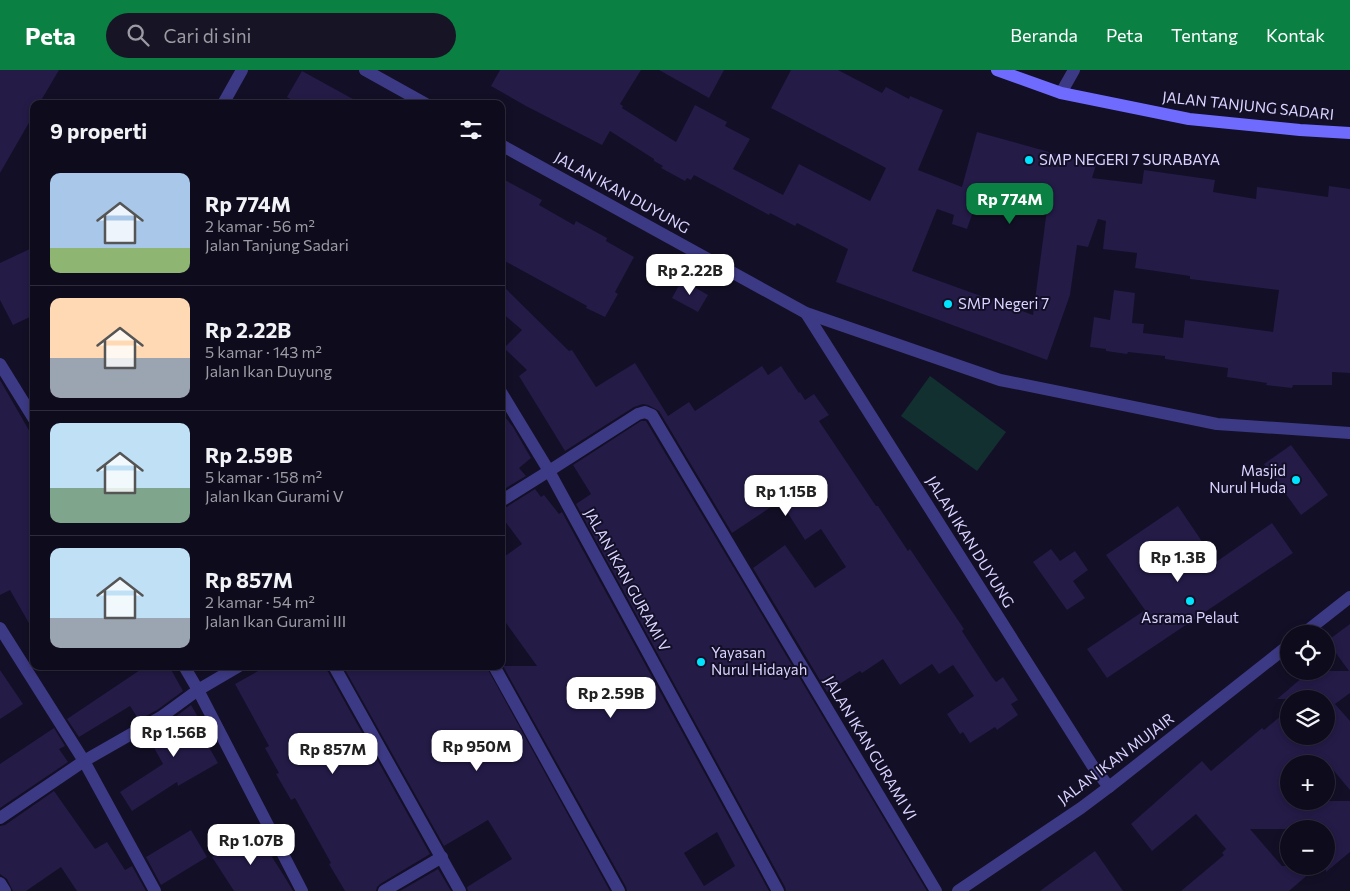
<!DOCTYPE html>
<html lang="id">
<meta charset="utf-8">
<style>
:root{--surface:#0e0b1c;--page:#171425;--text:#f1f3f6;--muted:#9b9ba3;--line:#2e2b3b;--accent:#0b8043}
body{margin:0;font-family:Commissioner,sans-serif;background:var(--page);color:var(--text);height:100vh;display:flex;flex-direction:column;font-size:19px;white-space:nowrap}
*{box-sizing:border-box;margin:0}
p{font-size:16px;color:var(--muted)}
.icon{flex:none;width:28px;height:28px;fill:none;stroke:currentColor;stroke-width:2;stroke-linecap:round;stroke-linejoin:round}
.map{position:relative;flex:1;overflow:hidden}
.details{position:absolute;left:30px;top:30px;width:475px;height:570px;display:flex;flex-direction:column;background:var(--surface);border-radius:10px;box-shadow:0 2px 8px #0003,0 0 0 1px var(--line)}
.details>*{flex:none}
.tools{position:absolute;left:1280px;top:555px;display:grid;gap:10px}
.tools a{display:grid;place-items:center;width:55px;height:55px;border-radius:50%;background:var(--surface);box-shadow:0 2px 8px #0003,0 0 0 1px var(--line);font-size:25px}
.price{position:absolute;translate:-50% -42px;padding:0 11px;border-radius:10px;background:#fff;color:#222;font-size:16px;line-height:32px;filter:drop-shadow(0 1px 2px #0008)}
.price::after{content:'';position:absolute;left:50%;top:30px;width:15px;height:11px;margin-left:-8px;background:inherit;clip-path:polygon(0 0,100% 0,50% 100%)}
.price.selected{background:var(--accent);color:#fff}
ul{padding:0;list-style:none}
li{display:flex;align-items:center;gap:15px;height:125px;padding:0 20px}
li+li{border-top:1px solid var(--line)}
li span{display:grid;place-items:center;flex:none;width:140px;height:100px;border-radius:10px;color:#555}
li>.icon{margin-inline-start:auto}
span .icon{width:60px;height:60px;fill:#fffc;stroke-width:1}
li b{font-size:21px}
h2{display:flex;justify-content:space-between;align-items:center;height:60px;padding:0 20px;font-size:21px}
header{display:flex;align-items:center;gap:30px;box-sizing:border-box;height:70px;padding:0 25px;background:var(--accent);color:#fff}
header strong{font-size:24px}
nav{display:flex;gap:28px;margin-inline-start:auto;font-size:18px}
.search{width:350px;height:45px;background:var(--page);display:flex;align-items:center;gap:12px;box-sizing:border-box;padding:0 18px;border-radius:28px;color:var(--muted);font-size:19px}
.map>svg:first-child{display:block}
</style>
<header>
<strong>Peta</strong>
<div class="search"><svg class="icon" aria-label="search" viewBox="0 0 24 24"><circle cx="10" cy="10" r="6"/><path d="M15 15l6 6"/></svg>Cari di sini</div>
<nav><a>Beranda</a><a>Peta</a><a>Tentang</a><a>Kontak</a></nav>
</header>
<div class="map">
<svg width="1350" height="821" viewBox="0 0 1350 821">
<rect width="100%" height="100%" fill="#130f26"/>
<path fill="#12302f" d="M 930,306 L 1006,362 L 977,401 L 901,346 Z"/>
<g fill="#241b47" fill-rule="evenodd">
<path d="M 0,0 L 59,0 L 39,34 L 34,34 L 34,44 L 0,103 Z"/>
<path d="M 500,0 L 641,0 L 620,34 L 623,36 L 622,38 L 676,72 L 695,35 L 727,52 L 725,56 L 750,69 L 733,99 L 783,125 L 799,94 L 870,131 L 886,98 L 771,38 L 791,0 L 838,0 L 882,23 L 886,17 L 909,29 L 910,26 L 943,40 L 918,100 L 962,117 L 977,62 L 1096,95 L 1092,108 L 1142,114 L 1144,100 L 1215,110 L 1213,122 L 1256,129 L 1257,117 L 1328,127 L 1329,116 L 1350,119 L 1350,303 L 1332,302 L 1332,315 L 1293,315 L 1292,318 L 1266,315 L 1267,313 L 1227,307 L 1228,298 L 1165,289 L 1165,286 L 1128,282 L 1127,284 L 1106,281 L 1106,279 L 1090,277 L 1094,247 L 1110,250 L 1114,220 L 1135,223 L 1132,253 L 1144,254 L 1143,263 L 1183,268 L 1185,250 L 1273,262 L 1279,220 L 1190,209 L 1190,206 L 1135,198 L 1137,183 L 1103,179 L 1106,151 L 1098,149 L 1088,177 L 1077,175 L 1070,225 L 1047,290 L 836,212 L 848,179 L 797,153 L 795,156 L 770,143 L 769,145 L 694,105 L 691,110 L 687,108 L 685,111 L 661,98 L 663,96 L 654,91 L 654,89 L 610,61 L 602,75 L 526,36 L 491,16 ZM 983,113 L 1048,132 L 1033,245 L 912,201 L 937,139 L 954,145 L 952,154 L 967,159 Z"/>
<path d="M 659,0 L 724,0 L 709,28 Z"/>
<path d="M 302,1 L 362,34 L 298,34 L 287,27 Z"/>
<path d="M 501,108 L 542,130 L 539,135 L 574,155 L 576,151 L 607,168 L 606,171 L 634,187 L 615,222 L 618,224 L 605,247 L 586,238 L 587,236 L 501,189 Z"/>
<path d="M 34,177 L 34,245 L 13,255 L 0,230 L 0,193 Z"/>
<path d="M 682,210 L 708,225 L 698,242 L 672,228 Z"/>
<path d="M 501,214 L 569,281 L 572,280 L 596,317 L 635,293 L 668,346 L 689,332 L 695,341 L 762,296 L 768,305 L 781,296 L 799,323 L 800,322 L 805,330 L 814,324 L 829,345 L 819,351 L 876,436 L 878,436 L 908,481 L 910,479 L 964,559 L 962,561 L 992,607 L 996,612 L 1003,607 L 1018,630 L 1011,634 L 1018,645 L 997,660 L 995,657 L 970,673 L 963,662 L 960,664 L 947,644 L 974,626 L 953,595 L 939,604 L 932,594 L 900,615 L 883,589 L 862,603 L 860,601 L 827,622 L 753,498 L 785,475 L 815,518 L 846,497 L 821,459 L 805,470 L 780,431 L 732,463 L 659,341 L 648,335 L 643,334 L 634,337 L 565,381 L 519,306 L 527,300 L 504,278 L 522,260 L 501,242 Z"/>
<path d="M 0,310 L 34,369 L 34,562 L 10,520 L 0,525 Z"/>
<path d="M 501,342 L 513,357 L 531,388 L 519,398 L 526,406 L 501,421 Z"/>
<path d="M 641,351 L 646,351 L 927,821 L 786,821 L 785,817 L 576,434 L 591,424 L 573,395 Z"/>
<path d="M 1291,375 L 1328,425 L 1301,445 L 1264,394 Z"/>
<path d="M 535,419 L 541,427 L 544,425 L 559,444 L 562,442 L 769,821 L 627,821 L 626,817 L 503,596 L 537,596 L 501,546 L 501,489 L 522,474 L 501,446 L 501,439 L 505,438 ZM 717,762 L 735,796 L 704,816 L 684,783 Z"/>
<path d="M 1178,436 L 1216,492 L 1272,453 L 1293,483 L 1107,608 L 1087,579 L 1145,540 L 1106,485 Z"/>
<path d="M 1051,479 L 1060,491 L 1075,481 L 1088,500 L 1073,511 L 1085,528 L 1067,540 L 1033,492 Z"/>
<path d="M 1350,554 L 1350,623 L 1335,634 L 1350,651 L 1350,720 L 1328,694 L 1289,694 L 1289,731 L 1350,731 L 1350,782 L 1326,802 L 1326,759 L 1250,759 L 1282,796 L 1318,796 L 1289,821 L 1181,821 L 1224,785 L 1222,783 L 1226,779 L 1196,744 L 1152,781 L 1131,754 L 1202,691 L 1211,701 L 1262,658 L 1264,660 L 1289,639 L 1289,666 L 1326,666 L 1326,629 L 1277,629 L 1310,601 L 1349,601 L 1327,571 Z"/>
<path d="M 146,596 L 169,596 L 183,621 L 157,640 L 139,650 L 130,636 L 79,667 L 67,649 Z"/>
<path d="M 267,596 L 326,596 L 327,600 L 430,784 L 380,814 L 377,817 L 376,821 L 345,821 L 329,794 L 331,793 L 295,728 L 291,730 L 276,704 L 279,703 L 265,678 L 269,676 L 235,614 Z"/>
<path d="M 343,596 L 486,596 L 610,821 L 468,821 L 467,817 L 512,789 L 488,750 L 444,776 Z"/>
<path d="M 0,600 L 23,634 L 0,649 Z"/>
<path d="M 191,635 L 208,664 L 203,667 L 218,693 L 178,716 L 177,712 L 132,741 L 120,722 L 163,694 L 147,665 L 166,654 Z"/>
<path d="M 54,658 L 65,676 L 59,679 L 68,692 L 0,738 L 0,694 Z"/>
<path d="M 54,721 L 95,779 L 107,772 L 125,800 L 132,796 L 146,821 L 77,821 L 61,797 L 26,821 L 13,821 L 7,809 L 0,804 L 0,756 L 5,755 Z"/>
<path d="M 258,759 L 274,786 L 272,787 L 286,809 L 293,821 L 234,821 L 212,787 Z"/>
<path d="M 191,760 L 207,787 L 161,815 L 146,787 Z"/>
<path d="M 1095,781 L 1123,821 L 1040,821 Z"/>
<path d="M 438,799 L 451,821 L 400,821 Z"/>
</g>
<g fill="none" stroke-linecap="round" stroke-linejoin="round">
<g stroke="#3d3a85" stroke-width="12">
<path d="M 365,0 L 426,34"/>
<path d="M 1061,23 L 1074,0"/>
<path d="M 223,34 L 242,0"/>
<path d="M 501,75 L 806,243 L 1000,310 L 1217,354 L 1350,363"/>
<path d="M 806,243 L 1092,695 L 1109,717"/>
<path d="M 0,294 L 34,349"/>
<path d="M 501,322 L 549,401 L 778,821"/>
<path d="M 501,431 L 549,401 L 638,344 L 645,342 L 652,345 L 936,821"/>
<path d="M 0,558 L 84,691 L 155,821"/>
<path d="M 1303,564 L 1350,527"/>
<path d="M 184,596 L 198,620 L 302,821"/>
<path d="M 334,596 L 460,821"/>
<path d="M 494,596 L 619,821"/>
<path d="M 0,748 L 84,691 L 161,647 L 198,620 L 239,596"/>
<path d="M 0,813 L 5,821"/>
<path d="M 384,821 L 442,787"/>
<path d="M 958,821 L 1081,738 L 1109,717 L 1289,575"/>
</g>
<path stroke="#6f6bff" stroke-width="12" d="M 997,0 L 1061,23 L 1189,49 L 1300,60 L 1350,63"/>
</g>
<g fill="#00e5ff" stroke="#130f26" stroke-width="2">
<circle cx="1029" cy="90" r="5"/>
<circle cx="948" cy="234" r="5"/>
<circle cx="1296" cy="410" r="5"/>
<circle cx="1190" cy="531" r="5"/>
<circle cx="701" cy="592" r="5"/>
</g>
<g text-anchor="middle" stroke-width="4" stroke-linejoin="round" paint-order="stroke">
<g font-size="15" fill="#d9d4ff" stroke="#130f26">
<text transform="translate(1248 36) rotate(6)" y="5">JALAN TANJUNG SADARI</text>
<text transform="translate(622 123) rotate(29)" y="5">JALAN IKAN DUYUNG</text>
<text transform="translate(970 472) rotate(58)" y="5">JALAN IKAN DUYUNG</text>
<text transform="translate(627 510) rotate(61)" y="5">JALAN IKAN GURAMI V</text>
<text transform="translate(870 678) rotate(59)" y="5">JALAN IKAN GURAMI VI</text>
<text transform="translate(1116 689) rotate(-37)" y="5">JALAN IKAN MUJAIR</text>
</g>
<g font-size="15" fill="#d9d4ff" stroke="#130f26" text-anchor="start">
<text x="1039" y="95">SMP NEGERI 7 SURABAYA</text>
<text x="958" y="239">SMP Negeri 7</text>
<text x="1286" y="406" text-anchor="end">Masjid<tspan x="1286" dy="17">Nurul Huda</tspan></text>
<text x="1190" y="553" text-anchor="middle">Asrama Pelaut</text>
<text x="711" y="588">Yayasan<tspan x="711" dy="17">Nurul Hidayah</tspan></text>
</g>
</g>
</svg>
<div class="tools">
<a><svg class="icon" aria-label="locate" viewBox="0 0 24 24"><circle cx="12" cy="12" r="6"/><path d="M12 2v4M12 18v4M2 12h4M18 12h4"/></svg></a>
<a><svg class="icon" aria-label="layers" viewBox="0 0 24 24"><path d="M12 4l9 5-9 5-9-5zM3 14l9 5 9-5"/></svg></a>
<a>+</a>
<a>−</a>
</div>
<b class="price selected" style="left:1010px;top:155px">Rp 774M</b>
<b class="price" style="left:690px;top:226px">Rp 2.22B</b>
<b class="price" style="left:786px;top:447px">Rp 1.15B</b>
<b class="price" style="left:1178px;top:513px">Rp 1.3B</b>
<b class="price" style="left:611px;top:649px">Rp 2.59B</b>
<b class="price" style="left:174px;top:688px">Rp 1.56B</b>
<b class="price" style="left:477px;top:702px">Rp 950M</b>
<b class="price" style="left:333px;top:705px">Rp 857M</b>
<b class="price" style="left:251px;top:796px">Rp 1.07B</b>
<section class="details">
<h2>9 properti<svg class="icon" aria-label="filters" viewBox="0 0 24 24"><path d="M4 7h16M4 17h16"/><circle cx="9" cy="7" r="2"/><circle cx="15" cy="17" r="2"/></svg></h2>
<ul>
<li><span style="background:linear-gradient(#a9c7e8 75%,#8fb573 0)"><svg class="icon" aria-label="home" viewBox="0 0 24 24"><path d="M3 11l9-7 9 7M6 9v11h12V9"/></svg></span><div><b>Rp 774M</b><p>2 kamar · 56 m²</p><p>Jalan Tanjung Sadari</p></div></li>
<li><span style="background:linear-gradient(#ffd9b3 60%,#9aa5b1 0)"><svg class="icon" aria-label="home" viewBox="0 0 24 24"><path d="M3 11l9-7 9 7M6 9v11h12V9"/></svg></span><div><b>Rp 2.22B</b><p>5 kamar · 143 m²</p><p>Jalan Ikan Duyung</p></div></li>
<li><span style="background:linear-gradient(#bfe0f5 65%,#7fa58c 0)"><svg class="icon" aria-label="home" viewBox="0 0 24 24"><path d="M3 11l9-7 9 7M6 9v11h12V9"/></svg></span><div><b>Rp 2.59B</b><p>5 kamar · 158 m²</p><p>Jalan Ikan Gurami V</p></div></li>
<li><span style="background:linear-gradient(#bfe0f5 70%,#9aa5b1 0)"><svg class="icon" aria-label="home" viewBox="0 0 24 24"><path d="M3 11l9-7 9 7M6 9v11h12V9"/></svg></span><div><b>Rp 857M</b><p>2 kamar · 54 m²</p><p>Jalan Ikan Gurami III</p></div></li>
</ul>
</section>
</div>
